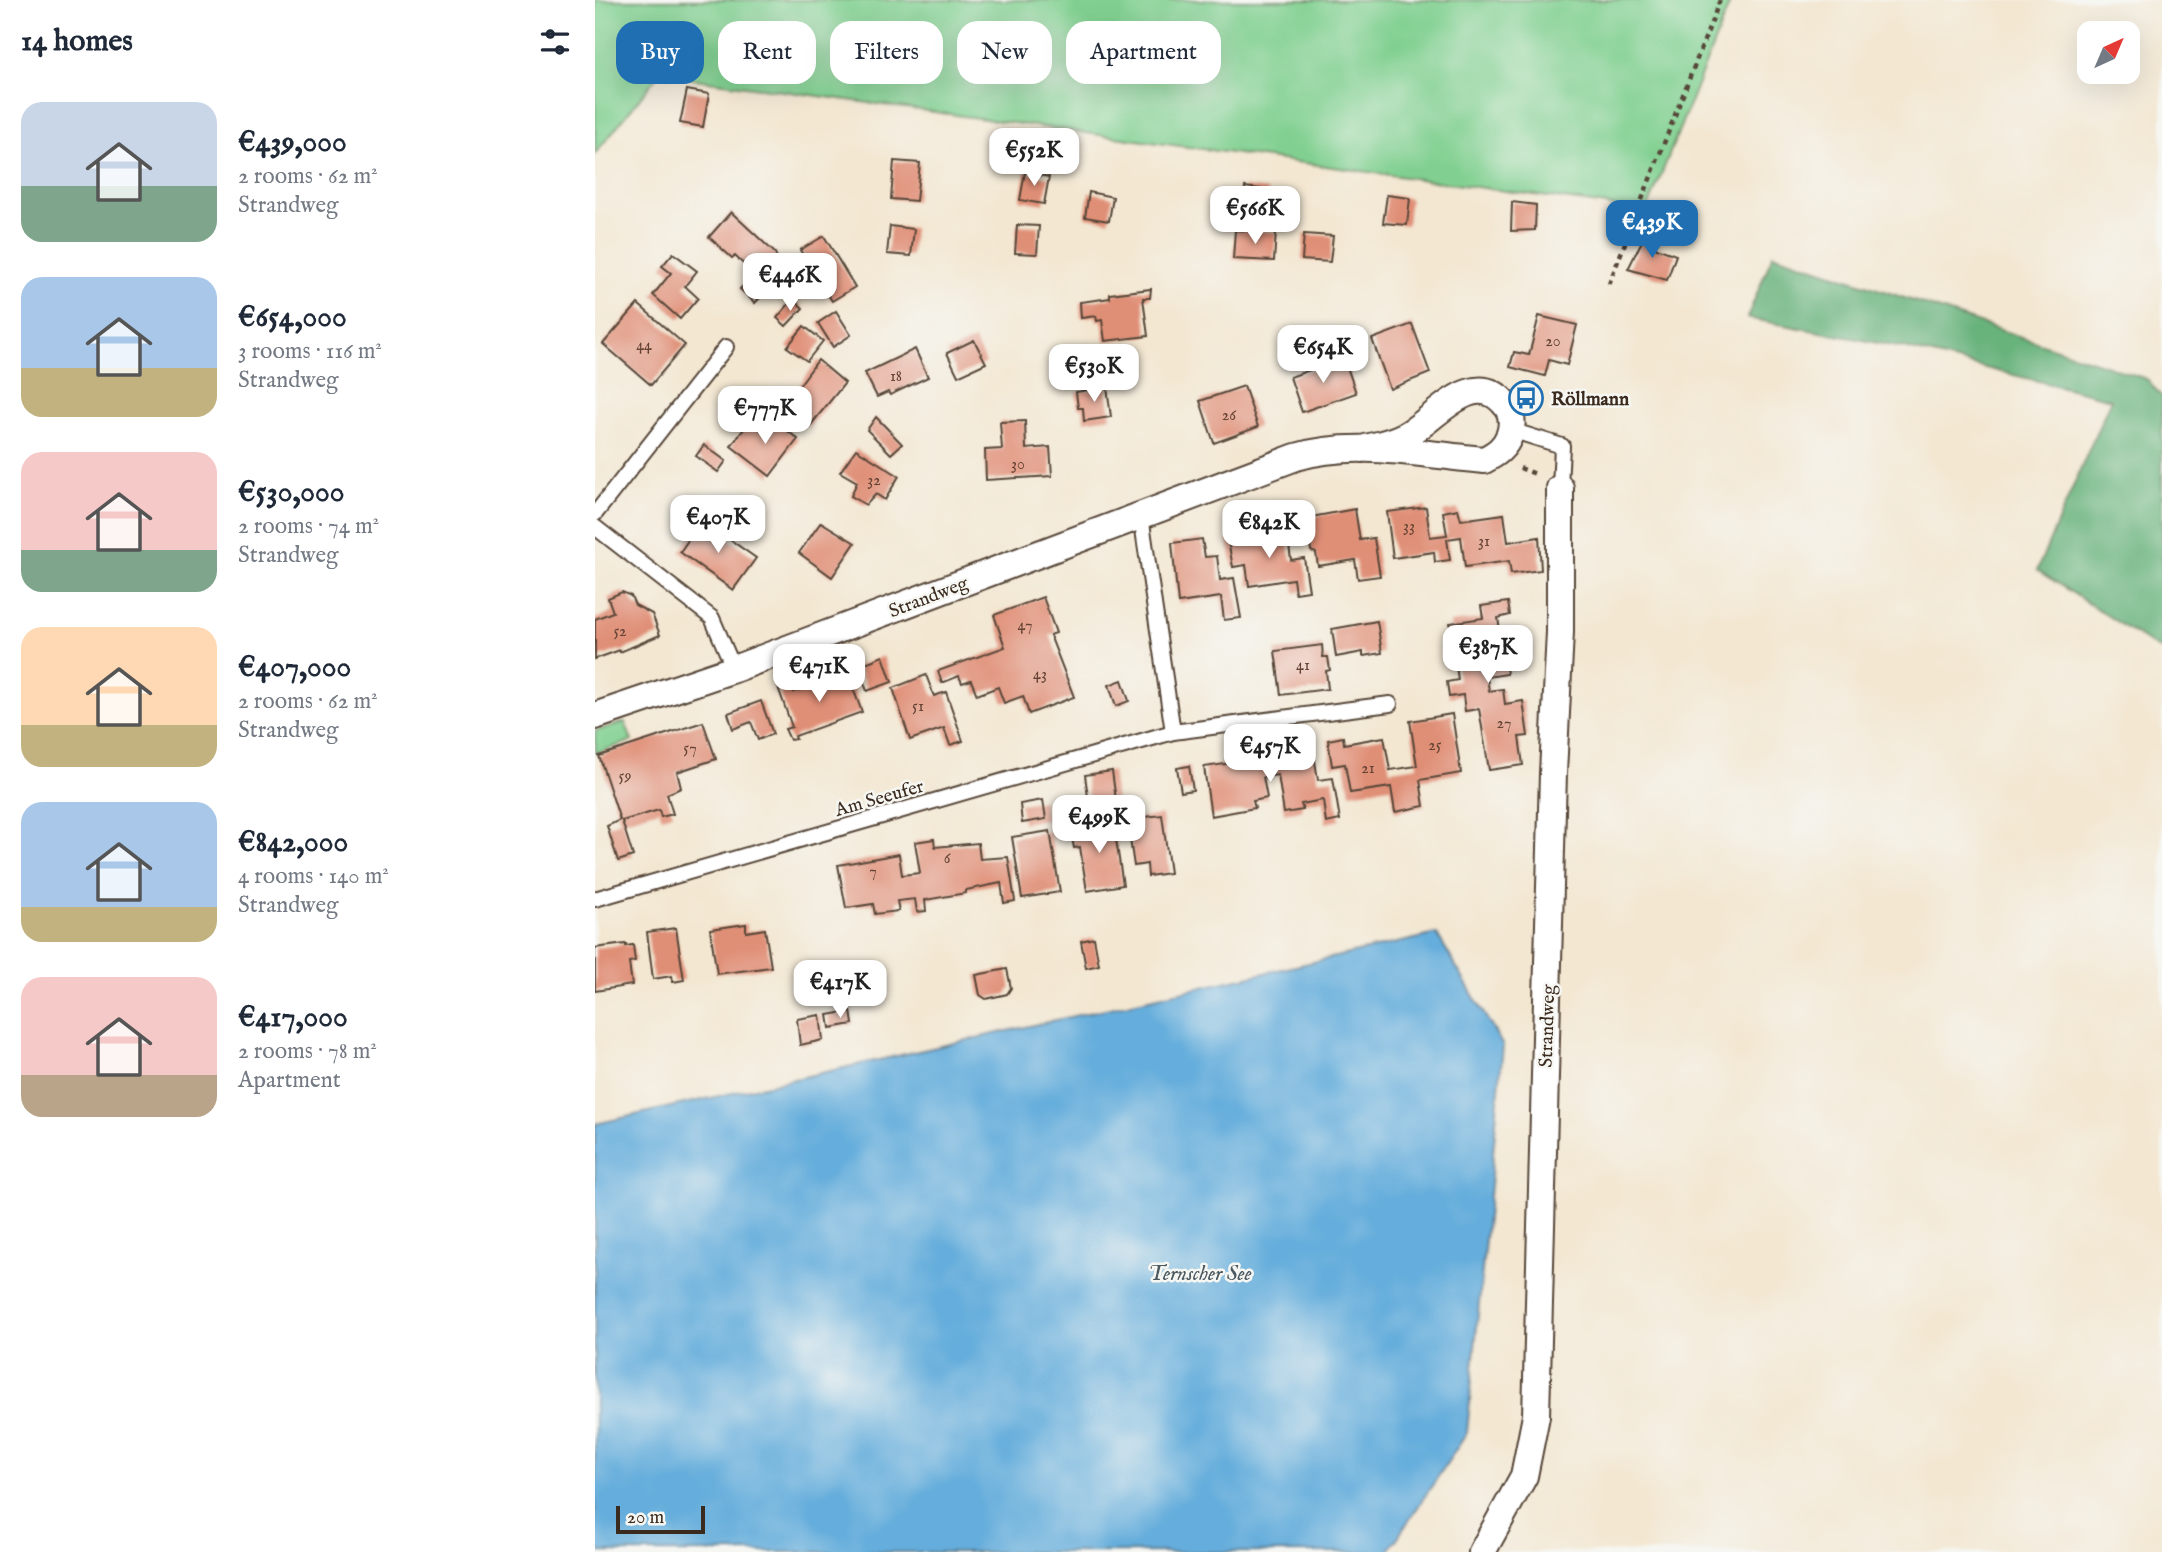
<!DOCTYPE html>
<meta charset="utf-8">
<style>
:root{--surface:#fff;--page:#f2f2f3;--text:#1f2937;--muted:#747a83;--accent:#1f6fb2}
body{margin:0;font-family:"IM FELL English",serif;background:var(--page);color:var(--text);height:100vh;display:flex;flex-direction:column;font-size:26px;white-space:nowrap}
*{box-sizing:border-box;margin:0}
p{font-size:23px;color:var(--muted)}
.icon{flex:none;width:38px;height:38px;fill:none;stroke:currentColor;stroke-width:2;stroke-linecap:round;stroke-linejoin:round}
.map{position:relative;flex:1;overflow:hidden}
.side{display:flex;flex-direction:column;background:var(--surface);width:595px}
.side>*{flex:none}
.hud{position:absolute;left:21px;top:21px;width:665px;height:63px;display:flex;gap:14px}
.needle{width:46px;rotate:44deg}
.fabs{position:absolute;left:1482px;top:21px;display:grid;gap:14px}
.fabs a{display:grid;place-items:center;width:63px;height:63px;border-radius:14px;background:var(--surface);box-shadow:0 7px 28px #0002;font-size:35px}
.scale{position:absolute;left:21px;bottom:18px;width:89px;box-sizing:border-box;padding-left:7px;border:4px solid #3b2a1e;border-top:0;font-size:19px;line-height:24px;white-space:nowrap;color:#3b2a1e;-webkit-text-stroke:5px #f6f6f2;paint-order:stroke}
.price{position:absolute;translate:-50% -60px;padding:0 16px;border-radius:14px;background:#fff;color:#222;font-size:23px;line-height:46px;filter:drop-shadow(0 2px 4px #0008)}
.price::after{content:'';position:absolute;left:50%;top:42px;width:21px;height:16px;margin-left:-10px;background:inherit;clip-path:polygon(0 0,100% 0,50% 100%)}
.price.selected{background:var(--accent);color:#fff}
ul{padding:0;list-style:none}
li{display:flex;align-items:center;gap:21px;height:175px;padding:0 21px}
li span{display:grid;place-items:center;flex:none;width:196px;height:140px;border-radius:21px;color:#555}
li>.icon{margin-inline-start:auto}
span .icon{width:84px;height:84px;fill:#fffc;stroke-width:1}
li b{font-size:30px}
h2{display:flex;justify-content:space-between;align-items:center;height:84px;padding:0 21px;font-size:30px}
.chip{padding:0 24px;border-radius:21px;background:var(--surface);box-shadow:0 7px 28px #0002;font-size:24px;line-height:63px}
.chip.selected{background:var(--accent);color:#fff}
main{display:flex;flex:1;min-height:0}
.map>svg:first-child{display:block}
</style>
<main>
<section class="side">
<h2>14 homes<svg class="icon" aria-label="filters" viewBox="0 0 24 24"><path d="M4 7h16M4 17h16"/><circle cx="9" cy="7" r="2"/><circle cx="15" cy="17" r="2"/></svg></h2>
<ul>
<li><span style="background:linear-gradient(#c9d6e8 60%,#7fa58c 0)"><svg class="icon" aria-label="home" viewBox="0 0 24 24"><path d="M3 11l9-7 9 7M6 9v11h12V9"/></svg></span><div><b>€439,000</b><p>2 rooms · 62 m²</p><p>Strandweg</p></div></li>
<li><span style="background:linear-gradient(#a9c7e8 65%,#c2b280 0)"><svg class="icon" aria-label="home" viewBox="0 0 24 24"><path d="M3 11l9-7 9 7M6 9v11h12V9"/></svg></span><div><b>€654,000</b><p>3 rooms · 116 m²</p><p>Strandweg</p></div></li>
<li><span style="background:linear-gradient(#f6c9c9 70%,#7fa58c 0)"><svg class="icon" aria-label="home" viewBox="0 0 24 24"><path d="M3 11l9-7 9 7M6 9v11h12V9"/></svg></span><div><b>€530,000</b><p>2 rooms · 74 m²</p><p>Strandweg</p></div></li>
<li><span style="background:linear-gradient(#ffd9b3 70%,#c2b280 0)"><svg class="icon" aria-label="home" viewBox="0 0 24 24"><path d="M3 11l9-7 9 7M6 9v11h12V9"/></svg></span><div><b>€407,000</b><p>2 rooms · 62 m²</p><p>Strandweg</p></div></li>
<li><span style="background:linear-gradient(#a9c7e8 75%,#c2b280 0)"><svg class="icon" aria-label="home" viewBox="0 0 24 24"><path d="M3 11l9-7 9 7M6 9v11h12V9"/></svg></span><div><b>€842,000</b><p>4 rooms · 140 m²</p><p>Strandweg</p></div></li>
<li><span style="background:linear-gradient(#f6c9c9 70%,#b9a48a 0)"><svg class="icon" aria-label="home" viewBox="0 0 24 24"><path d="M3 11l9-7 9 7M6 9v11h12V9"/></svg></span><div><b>€417,000</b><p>2 rooms · 78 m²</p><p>Apartment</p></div></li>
</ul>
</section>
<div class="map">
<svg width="1567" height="1552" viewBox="0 0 1567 1552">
<rect width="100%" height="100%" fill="#f6f6f2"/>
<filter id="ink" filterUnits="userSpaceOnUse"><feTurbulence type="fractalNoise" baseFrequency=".0143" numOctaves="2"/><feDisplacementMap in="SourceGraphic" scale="14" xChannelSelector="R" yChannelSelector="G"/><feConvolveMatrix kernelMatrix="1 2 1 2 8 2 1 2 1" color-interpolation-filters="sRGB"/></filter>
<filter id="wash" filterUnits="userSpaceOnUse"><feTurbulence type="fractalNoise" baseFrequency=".00686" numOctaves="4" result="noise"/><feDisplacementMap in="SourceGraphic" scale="28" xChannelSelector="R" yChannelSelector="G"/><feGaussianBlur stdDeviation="1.57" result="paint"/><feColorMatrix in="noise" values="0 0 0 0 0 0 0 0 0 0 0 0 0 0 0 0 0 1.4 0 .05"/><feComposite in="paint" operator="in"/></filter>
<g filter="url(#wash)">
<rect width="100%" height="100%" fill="#f3e7d2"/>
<g fill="#81d091" stroke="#5e7d58" stroke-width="2">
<path d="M 0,0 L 1136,0 L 1050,215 L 1012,205 L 64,74 L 0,154 Z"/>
<path d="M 30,722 L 37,741 L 1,753 L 0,731 Z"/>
</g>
<path fill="#68b27b" stroke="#526e4c" stroke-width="2" d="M 1178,254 L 1552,379 L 1567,397 L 1567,651 L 1442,570 L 1516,399 L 1309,348 L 1152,318 Z"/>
<path fill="#65addc" stroke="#506c7d" stroke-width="2" d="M 842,934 L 908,1046 L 872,1433 L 793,1552 L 0,1552 L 0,1124 Z"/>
<g id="blocks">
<g fill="#e08f77">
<path d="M 92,90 L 114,94 L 108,127 L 85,123 Z"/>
<path d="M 299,161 L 325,163 L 321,201 L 296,199 Z"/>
<path d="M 430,172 L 454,177 L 449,204 L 425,200 Z"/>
<path d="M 650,187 L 673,190 L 671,213 L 648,211 Z"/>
<path d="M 494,192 L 518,197 L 514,221 L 490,217 Z"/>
<path d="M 792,195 L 815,198 L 812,225 L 788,223 Z"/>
<path d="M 917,202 L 941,205 L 940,230 L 916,231 Z"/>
<path d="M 136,212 L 180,253 L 184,263 L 180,265 L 188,273 L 160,303 L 145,289 L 159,274 L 140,256 L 137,258 L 114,237 Z"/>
<path d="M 422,225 L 444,226 L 442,254 L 420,253 Z"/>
<path d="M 295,226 L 319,229 L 316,256 L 292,254 Z"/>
<path d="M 640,230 L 681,232 L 679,261 L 638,259 Z"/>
<path d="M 709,234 L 738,236 L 735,262 L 707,260 Z"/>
<path d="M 1050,235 L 1058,237 L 1056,246 L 1081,255 L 1072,280 L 1033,269 Z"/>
<path d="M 229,236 L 260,287 L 237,301 L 205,250 Z"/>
<path d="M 78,253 L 102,271 L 90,286 L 103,298 L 85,319 L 58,295 L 76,273 L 67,266 Z"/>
<path d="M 556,289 L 555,298 L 548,298 L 553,336 L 510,341 L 507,320 L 502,321 L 501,316 L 486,318 L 485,302 L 515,298 L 515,294 Z"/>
<path d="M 198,299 L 208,308 L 191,326 L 182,318 Z"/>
<path d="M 43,304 L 90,345 L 56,385 L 8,344 Z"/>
<path d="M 241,311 L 256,335 L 238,347 L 223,323 Z"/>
<path d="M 944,316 L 982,325 L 972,365 L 954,360 L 950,376 L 915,367 L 919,352 L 934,355 Z"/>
<path d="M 817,324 L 835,373 L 795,389 L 777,339 Z"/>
<path d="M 209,326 L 228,341 L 212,361 L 192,347 Z"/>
<path d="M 379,340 L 391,363 L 363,376 L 352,353 Z"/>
<path d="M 320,349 L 333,377 L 295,395 L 293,392 L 282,397 L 270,373 Z"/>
<path d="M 749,358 L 761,393 L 707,412 L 695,377 Z"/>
<path d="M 223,360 L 250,383 L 214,427 L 189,406 Z"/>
<path d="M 649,386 L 663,427 L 619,443 L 605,401 Z"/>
<path d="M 512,387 L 516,417 L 489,421 L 488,408 L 483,408 L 481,392 Z"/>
<path d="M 281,417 L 307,444 L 296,454 L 272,430 Z"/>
<path d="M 155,421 L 170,433 L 179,421 L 203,439 L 175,476 L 136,446 Z"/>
<path d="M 430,421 L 431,449 L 455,447 L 457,476 L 391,480 L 390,450 L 407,449 L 405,422 Z"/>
<path d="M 109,445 L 131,461 L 123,472 L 101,456 Z"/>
<path d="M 261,449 L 304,476 L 290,500 L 281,494 L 271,505 L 256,496 L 262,482 L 245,472 Z"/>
<path d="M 831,507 L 835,537 L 852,535 L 848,512 L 863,509 L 866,520 L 909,514 L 913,542 L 944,537 L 946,570 L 916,574 L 914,561 L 870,567 L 866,537 L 852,539 L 855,560 L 840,562 L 839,552 L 798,558 L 792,512 Z"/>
<path d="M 760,509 L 765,540 L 779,538 L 785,576 L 763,579 L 760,560 L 723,566 L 721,553 L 716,551 L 715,541 L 719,538 L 716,517 Z"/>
<path d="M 107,520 L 161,558 L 138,590 L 85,552 Z"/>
<path d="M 226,522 L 260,543 L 237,577 L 204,553 Z"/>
<path d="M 692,531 L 696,560 L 709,558 L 714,591 L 700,593 L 698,579 L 654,586 L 651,565 L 638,567 L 633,541 Z"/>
<path d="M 607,539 L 610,557 L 622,556 L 625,580 L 639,578 L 646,618 L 629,620 L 626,597 L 583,603 L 577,543 Z"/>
<path d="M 27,592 L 36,596 L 40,605 L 57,614 L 65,635 L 25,652 L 25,650 L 0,659 L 0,619 L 18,612 L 13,598 Z"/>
<path d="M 448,597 L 461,633 L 455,635 L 479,697 L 434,714 L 428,696 L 409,703 L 403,687 L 382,695 L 376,680 L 367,683 L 364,676 L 347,683 L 343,671 L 410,647 L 399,615 Z"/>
<path d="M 913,602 L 915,615 L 903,618 L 912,674 L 892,677 L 894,691 L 908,689 L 910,704 L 928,701 L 933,736 L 924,737 L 928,765 L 894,770 L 884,709 L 870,711 L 868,695 L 854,697 L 852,682 L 863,680 L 855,623 L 888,618 L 886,606 Z"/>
<path d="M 782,621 L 787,653 L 768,656 L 768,652 L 741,657 L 737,629 Z"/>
<path d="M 727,645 L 728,657 L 733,657 L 735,670 L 731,671 L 733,689 L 686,695 L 680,651 Z"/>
<path d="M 288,656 L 297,682 L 272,691 L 263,666 Z"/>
<path d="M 251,670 L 267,712 L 200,736 L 201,739 L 195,740 L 190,729 L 197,727 L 183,687 L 196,682 L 199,692 L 234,679 L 233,676 Z"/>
<path d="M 331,675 L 339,696 L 351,692 L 368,741 L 355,745 L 349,728 L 315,740 L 298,688 Z"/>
<path d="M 527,680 L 534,701 L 521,706 L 514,685 Z"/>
<path d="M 166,701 L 178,734 L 163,740 L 156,722 L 138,729 L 133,713 Z"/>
<path d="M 857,714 L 866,773 L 825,780 L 829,806 L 800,812 L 796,787 L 755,793 L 750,764 L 737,766 L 733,740 L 748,737 L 749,744 L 789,737 L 795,770 L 822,766 L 815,721 Z"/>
<path d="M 108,722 L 121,759 L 82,772 L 86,788 L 72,794 L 78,814 L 66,817 L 64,810 L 27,821 L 38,856 L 23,861 L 12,826 L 25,820 L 4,756 Z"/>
<path d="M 718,749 L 723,780 L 738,778 L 745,820 L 731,823 L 728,800 L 706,804 L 708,810 L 689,813 L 683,775 L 668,777 L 672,798 L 658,801 L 660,808 L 616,816 L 609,767 L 666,759 L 666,755 L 678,753 L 679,755 Z"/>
<path d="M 594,766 L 598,790 L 586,792 L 582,768 Z"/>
<path d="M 517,771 L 521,800 L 494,804 L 490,775 Z"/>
<path d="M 448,800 L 451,819 L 427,823 L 425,804 Z"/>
<path d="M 567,815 L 575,873 L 553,876 L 552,864 L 539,866 L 532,819 Z"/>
<path d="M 518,820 L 528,885 L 492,891 L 485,847 L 479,848 L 476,833 L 483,832 L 481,826 Z"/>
<path d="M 455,831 L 465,892 L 427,898 L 417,837 Z"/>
<path d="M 339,839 L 340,847 L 383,843 L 385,859 L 413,857 L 420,901 L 409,903 L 406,883 L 371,890 L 371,893 L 330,900 L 331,911 L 322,912 L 320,899 L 302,901 L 304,911 L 280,914 L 278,904 L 251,908 L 243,865 L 304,854 L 307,875 L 325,873 L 320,842 Z"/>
<path d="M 151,924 L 151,932 L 170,929 L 176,967 L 122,974 L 115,929 Z"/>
<path d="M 81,928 L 89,980 L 78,982 L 77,976 L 58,979 L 52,932 Z"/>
<path d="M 499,938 L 504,965 L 491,968 L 486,941 Z"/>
<path d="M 31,944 L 31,946 L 38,945 L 40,961 L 34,962 L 37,985 L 0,991 L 0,948 Z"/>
<path d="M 412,969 L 416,988 L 412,994 L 391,999 L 385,995 L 381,975 Z"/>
<path d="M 256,1011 L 258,1024 L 235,1028 L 233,1015 Z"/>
<path d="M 225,1015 L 228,1040 L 205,1045 L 202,1019 Z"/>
</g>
</g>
</g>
<g filter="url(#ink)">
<use href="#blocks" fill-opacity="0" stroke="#574639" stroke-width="2"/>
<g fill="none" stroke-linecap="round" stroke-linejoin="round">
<g stroke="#574639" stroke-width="18">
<g id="lane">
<path d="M 916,430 L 967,446 L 965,488"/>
<path d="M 0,514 L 131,347"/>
<path d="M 546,516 L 578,732 L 795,704"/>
<path d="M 0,527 L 117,618 L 139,669"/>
<path d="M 0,899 L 578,732"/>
</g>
</g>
<g stroke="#574639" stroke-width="30">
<g id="street">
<path d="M 0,716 L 139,669 L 701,457 C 760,439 828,455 889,460 C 901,454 910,448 915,434 C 918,424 917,412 910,404 C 877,365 838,423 809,436 C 796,443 782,445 767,449"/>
<path d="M 887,1552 L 929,1476 L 941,1416 L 958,773 L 965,632 L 965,488"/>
</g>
</g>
<g stroke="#574639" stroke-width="4.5" stroke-dasharray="5 5" stroke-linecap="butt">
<path d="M 1014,284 L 1125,0"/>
<path d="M 925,468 L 943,475"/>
</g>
<use href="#lane" stroke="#fff" stroke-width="14"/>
<use href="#street" stroke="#fff" stroke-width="26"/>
</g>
</g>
<defs>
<g id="bus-ring" transform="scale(1.75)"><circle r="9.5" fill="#f6f6f2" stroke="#1f6fb2" stroke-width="1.5"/><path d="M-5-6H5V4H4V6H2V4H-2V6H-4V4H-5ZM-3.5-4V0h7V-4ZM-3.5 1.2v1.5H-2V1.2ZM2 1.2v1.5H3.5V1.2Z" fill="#1f6fb2"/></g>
</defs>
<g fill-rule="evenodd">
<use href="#bus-ring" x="931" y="398"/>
</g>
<g text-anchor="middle" stroke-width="5" stroke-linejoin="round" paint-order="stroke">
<g font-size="16" fill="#644334">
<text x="958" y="346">20</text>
<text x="49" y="350">44</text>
<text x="301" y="381">18</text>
<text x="634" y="420">26</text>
<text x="423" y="469">30</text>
<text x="279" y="485">32</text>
<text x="814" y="531">33</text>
<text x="889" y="546">31</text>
<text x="430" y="630">47</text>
<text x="25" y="636">52</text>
<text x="708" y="670">41</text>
<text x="445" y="679">43</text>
<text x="323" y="711">51</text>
<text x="909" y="728">27</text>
<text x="840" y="750">25</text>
<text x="95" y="753">57</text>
<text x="773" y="773">21</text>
<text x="30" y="781">59</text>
<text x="352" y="863">6</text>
<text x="278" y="876">7</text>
</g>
<g font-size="19" font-weight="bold" fill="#3b2a1e" stroke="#f6f6f2" text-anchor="start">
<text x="956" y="405">Röllmann</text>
</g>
<g font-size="19" fill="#3b2a1e" stroke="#f6f6f2">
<text transform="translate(333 596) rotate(-21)" y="7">Strandweg</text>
<text transform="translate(284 797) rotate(-16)" y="7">Am Seeufer</text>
<text transform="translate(951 1026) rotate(-88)" y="7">Strandweg</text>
</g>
<g font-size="21" font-style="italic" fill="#4a5860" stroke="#f6f6f2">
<text x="605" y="1280">Ternscher See</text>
</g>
</g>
</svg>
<div class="fabs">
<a><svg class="needle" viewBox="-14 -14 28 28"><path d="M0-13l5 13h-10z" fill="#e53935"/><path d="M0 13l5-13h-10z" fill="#747a83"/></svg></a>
</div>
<div class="scale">20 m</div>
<b class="price" style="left:439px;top:188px">€552K</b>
<b class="price" style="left:660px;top:246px">€566K</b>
<b class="price selected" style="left:1057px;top:260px">€439K</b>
<b class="price" style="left:195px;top:313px">€446K</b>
<b class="price" style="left:728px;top:385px">€654K</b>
<b class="price" style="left:499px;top:404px">€530K</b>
<b class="price" style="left:170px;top:446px">€777K</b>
<b class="price" style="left:123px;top:555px">€407K</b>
<b class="price" style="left:674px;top:560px">€842K</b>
<b class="price" style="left:893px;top:685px">€387K</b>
<b class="price" style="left:224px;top:704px">€471K</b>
<b class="price" style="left:675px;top:784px">€457K</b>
<b class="price" style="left:504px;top:855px">€499K</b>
<b class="price" style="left:245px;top:1020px">€417K</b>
<div class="hud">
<a class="chip selected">Buy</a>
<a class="chip">Rent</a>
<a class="chip">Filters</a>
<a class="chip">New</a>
<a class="chip">Apartment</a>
</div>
</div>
</main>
